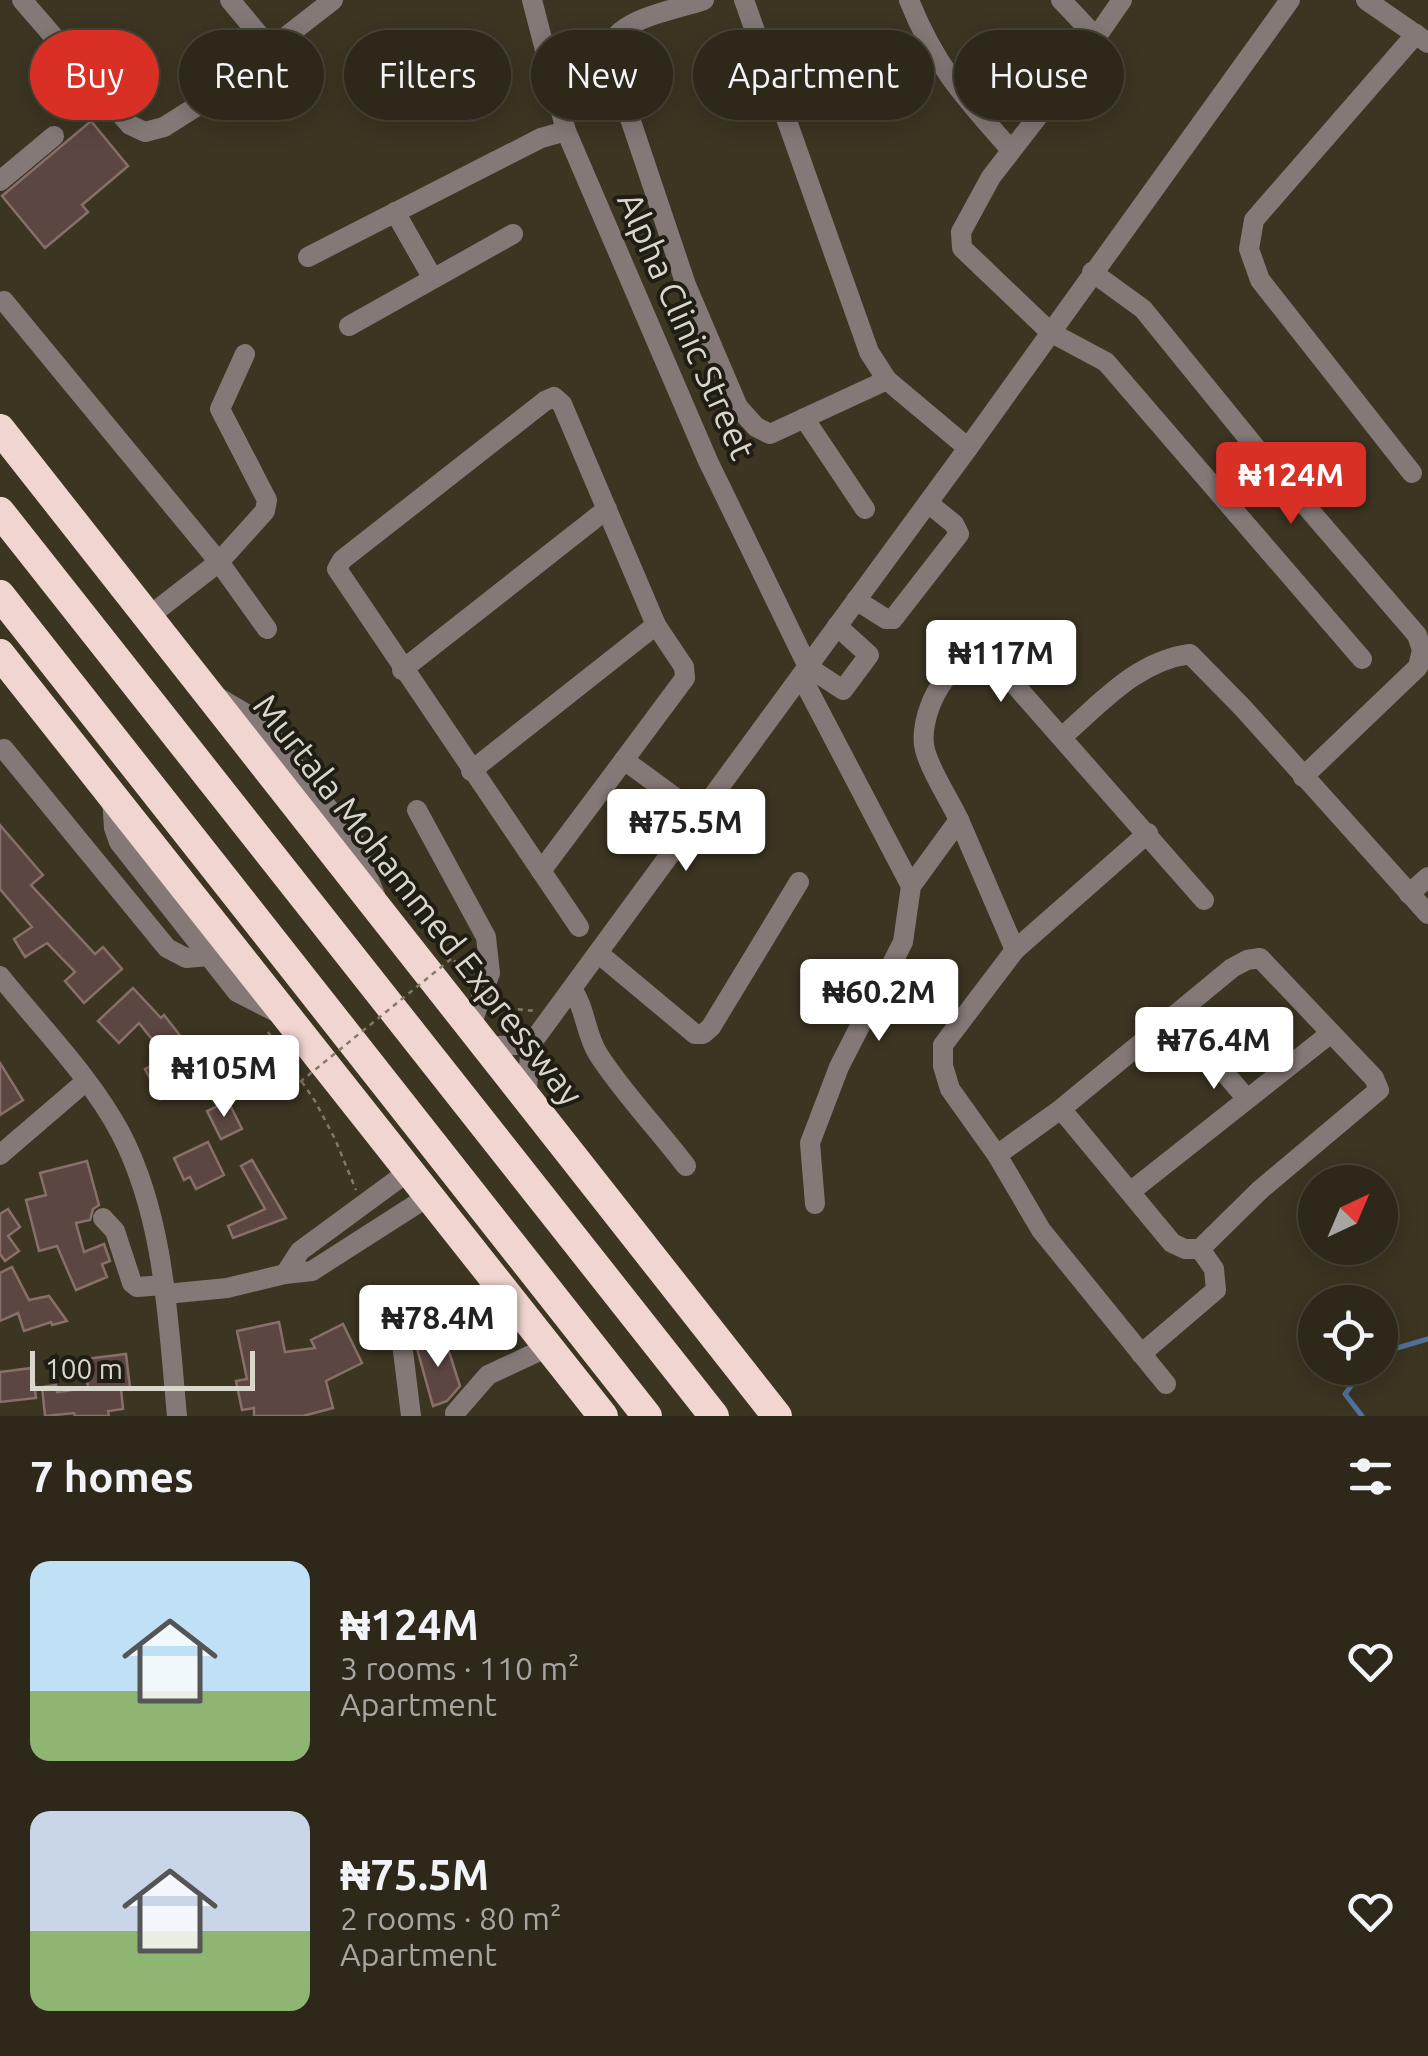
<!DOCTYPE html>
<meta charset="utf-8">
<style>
:root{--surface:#2d281a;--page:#393427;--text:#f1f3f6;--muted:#a7a6a2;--line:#484439;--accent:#d93025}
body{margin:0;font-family:Ubuntu,sans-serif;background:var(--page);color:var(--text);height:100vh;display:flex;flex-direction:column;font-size:38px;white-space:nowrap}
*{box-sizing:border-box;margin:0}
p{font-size:32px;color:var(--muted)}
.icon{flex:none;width:55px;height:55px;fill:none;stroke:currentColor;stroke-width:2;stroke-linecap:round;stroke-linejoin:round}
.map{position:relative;height:1416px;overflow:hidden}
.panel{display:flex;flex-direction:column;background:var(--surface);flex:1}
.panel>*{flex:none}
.hud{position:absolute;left:30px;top:30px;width:1370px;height:90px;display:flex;gap:20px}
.needle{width:65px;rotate:44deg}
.tools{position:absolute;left:1298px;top:1165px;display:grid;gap:20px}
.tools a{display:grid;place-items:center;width:100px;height:100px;border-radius:50%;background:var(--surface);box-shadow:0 5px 25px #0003,0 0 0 2px var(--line);font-size:50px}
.scale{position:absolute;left:30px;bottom:25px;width:225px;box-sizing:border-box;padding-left:10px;border:5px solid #dbd6cb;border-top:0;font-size:28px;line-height:35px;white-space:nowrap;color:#dbd6cb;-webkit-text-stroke:8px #201d14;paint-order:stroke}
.price{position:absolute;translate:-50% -85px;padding:0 22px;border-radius:10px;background:#fff;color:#222;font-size:32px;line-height:65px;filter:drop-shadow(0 2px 5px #0008)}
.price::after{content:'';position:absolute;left:50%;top:60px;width:30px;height:22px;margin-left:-15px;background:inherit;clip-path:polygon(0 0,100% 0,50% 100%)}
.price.active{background:var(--accent);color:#fff}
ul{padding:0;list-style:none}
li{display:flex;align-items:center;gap:30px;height:250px;padding:0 30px}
li span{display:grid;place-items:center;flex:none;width:280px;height:200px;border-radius:20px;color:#555}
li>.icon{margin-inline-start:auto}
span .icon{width:120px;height:120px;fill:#fffc;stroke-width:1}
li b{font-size:42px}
h2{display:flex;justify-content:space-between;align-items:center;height:120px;padding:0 30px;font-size:42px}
.tag{padding:0 35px;border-radius:45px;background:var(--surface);box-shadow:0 5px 25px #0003,0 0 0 2px var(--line);font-size:35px;line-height:90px}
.tag.active{background:var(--accent);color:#fff}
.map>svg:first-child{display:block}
</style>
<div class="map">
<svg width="1428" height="1416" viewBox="0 0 1428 1416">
<rect width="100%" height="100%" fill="#3c3522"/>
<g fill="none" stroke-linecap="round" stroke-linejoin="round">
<g stroke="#52729c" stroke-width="5">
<path d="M 1380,1353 L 1428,1339"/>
<path d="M 1362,1416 L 1345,1394 L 1365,1368"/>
</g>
</g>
<g fill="#5c4641" stroke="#886f6a" stroke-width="2.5">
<path d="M 91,121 L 128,166 L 82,205 L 88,212 L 45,248 L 2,196 Z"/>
<path d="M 0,825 L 43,875 L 31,885 L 95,954 L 103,947 L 122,969 L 84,1003 L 65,981 L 75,972 L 47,943 L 25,957 L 14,939 L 32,927 L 0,889 Z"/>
<path d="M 133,988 L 161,1018 L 164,1015 L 182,1038 L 175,1044 L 194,1082 L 161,1099 L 145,1069 L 167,1058 L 139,1023 L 119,1043 L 98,1021 Z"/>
<path d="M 0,1063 L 23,1100 L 0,1115 Z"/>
<path d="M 228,1101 L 242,1129 L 221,1139 L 207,1111 Z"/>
<path d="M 208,1142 L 224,1175 L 196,1189 L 190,1177 L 184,1180 L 174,1158 Z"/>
<path d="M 252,1160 L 286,1218 L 233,1238 L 228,1226 L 265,1209 L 241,1166 Z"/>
<path d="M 87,1161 L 99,1205 L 93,1209 L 90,1220 L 76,1223 L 84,1252 L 104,1244 L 110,1261 L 102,1264 L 107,1277 L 76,1290 L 57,1246 L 39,1251 L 26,1200 L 46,1195 L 40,1173 Z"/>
<path d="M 8,1209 L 20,1227 L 8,1236 L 19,1251 L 5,1261 L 0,1254 L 0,1214 Z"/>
<path d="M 12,1267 L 29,1300 L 49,1296 L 67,1321 L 52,1325 L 51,1322 L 24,1331 L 18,1313 L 0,1321 L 0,1273 Z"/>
<path d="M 279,1322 L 285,1352 L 315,1348 L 311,1340 L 343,1324 L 362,1363 L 326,1381 L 333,1408 L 303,1416 L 254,1416 L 254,1408 L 242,1410 L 236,1381 L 247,1379 L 237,1331 Z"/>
<path d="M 444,1336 L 460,1386 L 447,1401 L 433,1406 L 416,1345 Z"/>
<path d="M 126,1354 L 130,1388 L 121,1389 L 123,1409 L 108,1411 L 109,1416 L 75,1416 L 74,1413 L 45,1416 L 42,1387 L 56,1385 L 57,1392 L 88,1388 L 85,1359 Z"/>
<path d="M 32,1368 L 36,1398 L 0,1402 L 0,1372 Z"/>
</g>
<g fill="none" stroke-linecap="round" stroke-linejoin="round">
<g stroke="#807a6a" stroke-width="2.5" stroke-dasharray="5 5" stroke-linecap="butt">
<path d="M 408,908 L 428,926 L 467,977"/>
<path d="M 498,1007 L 534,1011"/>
<path d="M 268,1032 L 315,1101 L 335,1139 L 356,1190"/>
</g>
<g stroke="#847977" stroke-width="20">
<path d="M 22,0 L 130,125 L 145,132 L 164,127 L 194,108 L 333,0"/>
<path d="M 230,0 L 270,48"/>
<path d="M 532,0 L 566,131 L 708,461 L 808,667 L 843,690 L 869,655 L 837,626"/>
<path d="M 704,0 C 673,11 619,17 607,50 L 686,285 L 738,407 L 756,427 L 770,434 L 887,380"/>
<path d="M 744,0 L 869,352 L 887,380 L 968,448"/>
<path d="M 909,0 C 935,66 965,98 1011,150"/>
<path d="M 1061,0 L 1096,37"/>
<path d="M 1122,0 L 1070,75 L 991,177 L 961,232 L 962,248 L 1050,332 L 1106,362 L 1362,659"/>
<path d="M 1366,0 L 1428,43"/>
<path d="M 0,181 L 54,136"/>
<path d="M 395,212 L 432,277"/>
<path d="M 308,257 L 541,138 L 566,131"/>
<path d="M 1092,272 L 1143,309 L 1256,448 L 1417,635 L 1422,650 L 1418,667 L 1303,777"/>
<path d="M 4,301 L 219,562 L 148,617"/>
<path d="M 349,326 L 513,234"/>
<path d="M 245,354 L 220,409 L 267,500 L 265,511 L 219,562 L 267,629"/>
<path d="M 804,418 L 865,509"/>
<path d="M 1412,473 L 1260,280 L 1249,249 L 1254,220 L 1416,34"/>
<path d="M 856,600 L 886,619 L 893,619 L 959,534 L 954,524 L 928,503"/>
<path d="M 402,670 L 607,509"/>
<path d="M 801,676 L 911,886"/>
<path d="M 216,696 L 260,722 L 354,841 L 375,895"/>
<path d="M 1063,736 C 1102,702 1137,661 1190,654 L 1243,708 L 1428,914"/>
<path d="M 4,749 L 167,948 L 186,958 L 209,956"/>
<path d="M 471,771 L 656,625 L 684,667 L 685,678 L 624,760 L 699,815"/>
<path d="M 112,798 L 114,828 L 119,842 L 237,992 L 282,1015"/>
<path d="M 417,810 L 486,937 L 490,973 L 470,1028"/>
<path d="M 959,820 L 1015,950"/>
<path d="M 1148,833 L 1015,950 L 943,1045 L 943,1066 L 950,1089 L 997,1155 L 1041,1230 L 1166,1384"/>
<path d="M 541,871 L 624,760"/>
<path d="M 1409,894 L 1428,877"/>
<path d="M 579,927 L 337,569 L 342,560 L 545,401 L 554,397 L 562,404 L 656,625"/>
<path d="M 598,953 L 695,1034 L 703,1034 L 711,1027 L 799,882"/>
<path d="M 0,976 C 40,1026 91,1077 121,1134 C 165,1219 168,1322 177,1416"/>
<path d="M 572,989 C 586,1009 585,1033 598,1054 C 623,1093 658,1129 686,1166"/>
<path d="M 1175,1015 L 1247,1099"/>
<path d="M 485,1047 L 531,1044"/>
<path d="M 526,1099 L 531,1044 L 968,448 L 1290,0"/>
<path d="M 0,1155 L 85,1082"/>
<path d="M 997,1155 L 1061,1109 L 1232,968 L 1247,960 L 1260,958 L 1374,1078 L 1379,1090 L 1260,1190 L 1200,1249 L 1185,1249 L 1172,1243 L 1061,1109"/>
<path d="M 1130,1192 L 1331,1033"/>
<path d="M 815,1204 L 810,1143 L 839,1067 L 903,942 L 911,886 L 959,820 C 949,798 931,773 925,750 C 917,721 944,657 980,660 C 986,660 995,667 1001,669 L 1204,900"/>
<path d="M 103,1218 L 115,1231 L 132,1283 L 137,1287 L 164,1285"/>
<path d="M 285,1274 L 300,1251 L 409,1171"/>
<path d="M 166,1294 L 227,1288 L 285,1274 L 312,1271 L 429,1196"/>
<path d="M 402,1343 L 411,1416"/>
<path d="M 1141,1354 L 1216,1290 L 1214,1269 L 1200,1249"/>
<path d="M 455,1413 L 488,1375 L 548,1347"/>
</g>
<g stroke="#f1d5d0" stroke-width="30">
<path d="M 0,429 L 777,1416"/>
<path d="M 0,512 L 714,1416"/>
<path d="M 0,595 L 647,1416"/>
<path d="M 0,654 L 603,1416"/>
</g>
<path stroke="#807a6a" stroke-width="2.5" stroke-dasharray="5 5" stroke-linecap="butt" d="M 300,1082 L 451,959"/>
</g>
<g text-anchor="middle" stroke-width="8" stroke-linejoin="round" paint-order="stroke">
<g font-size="35" fill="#dbd6cb" stroke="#201d14">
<text transform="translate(686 326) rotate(66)" y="12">Alpha Clinic Street</text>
<text transform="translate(418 900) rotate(52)" y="12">Murtala Mohammed Expressway</text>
</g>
</g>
</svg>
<div class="tools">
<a><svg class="needle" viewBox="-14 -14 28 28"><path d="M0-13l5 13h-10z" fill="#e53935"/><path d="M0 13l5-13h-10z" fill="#a7a6a2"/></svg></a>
<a><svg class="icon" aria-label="locate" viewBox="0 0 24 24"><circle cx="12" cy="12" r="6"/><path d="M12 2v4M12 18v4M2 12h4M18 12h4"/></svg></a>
</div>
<div class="scale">100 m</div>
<b class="price active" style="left:1291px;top:527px">₦124M</b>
<b class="price" style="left:1001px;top:705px">₦117M</b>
<b class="price" style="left:686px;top:874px">₦75.5M</b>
<b class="price" style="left:879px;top:1044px">₦60.2M</b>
<b class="price" style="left:1214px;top:1092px">₦76.4M</b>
<b class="price" style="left:224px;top:1120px">₦105M</b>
<b class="price" style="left:438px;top:1370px">₦78.4M</b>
<div class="hud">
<a class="tag active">Buy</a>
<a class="tag">Rent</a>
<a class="tag">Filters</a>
<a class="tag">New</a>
<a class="tag">Apartment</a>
<a class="tag">House</a>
</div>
</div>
<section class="panel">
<h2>7 homes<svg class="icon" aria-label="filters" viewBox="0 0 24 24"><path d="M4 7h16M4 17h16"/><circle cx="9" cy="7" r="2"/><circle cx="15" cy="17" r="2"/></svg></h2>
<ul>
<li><span style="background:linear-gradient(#bfe0f5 65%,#8fb573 0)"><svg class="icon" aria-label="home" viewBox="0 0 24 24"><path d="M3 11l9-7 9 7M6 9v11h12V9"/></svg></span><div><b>₦124M</b><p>3 rooms · 110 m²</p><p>Apartment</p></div><svg class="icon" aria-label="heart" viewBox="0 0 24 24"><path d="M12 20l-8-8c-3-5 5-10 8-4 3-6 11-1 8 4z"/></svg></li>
<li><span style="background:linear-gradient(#c9d6e8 60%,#8fb573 0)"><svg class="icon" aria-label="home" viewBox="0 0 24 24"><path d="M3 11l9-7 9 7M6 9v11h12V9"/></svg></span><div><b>₦75.5M</b><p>2 rooms · 80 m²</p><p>Apartment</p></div><svg class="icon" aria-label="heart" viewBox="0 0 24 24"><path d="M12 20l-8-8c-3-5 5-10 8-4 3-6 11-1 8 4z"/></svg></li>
</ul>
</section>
